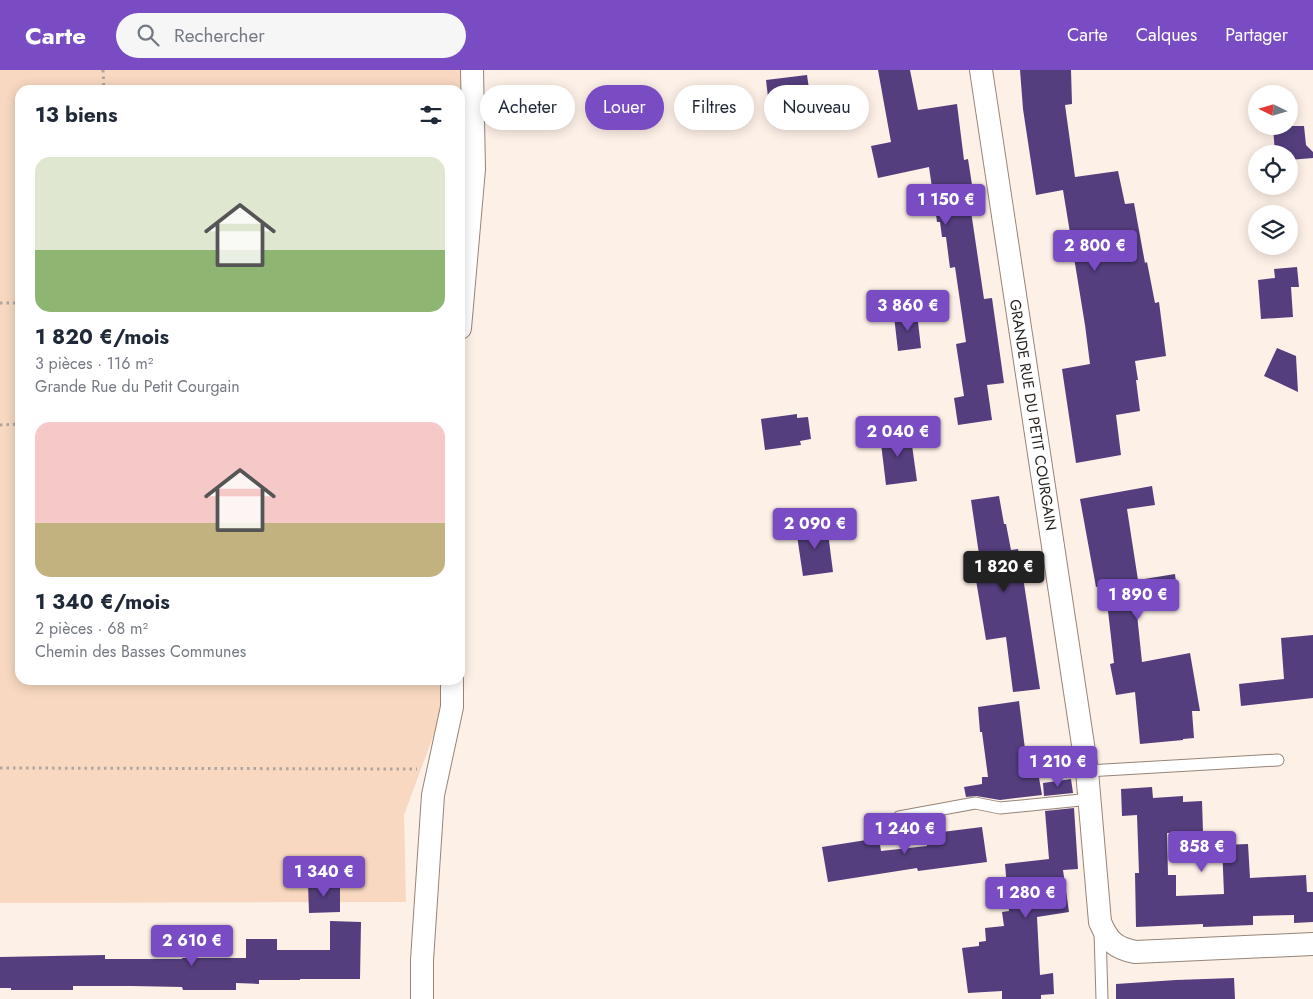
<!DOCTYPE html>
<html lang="fr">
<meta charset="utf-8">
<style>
:root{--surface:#fff;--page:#f6f6f7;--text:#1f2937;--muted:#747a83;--accent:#794cc4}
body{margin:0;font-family:Jost,sans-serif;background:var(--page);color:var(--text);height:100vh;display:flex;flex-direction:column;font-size:19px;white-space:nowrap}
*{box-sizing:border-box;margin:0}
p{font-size:16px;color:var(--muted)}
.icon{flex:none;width:28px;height:28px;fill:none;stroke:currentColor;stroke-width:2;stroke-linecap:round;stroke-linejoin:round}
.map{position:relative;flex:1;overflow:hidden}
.panel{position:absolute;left:15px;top:15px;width:450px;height:600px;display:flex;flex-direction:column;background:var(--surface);border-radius:15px;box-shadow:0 2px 12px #0003}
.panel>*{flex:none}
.guide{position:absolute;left:480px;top:15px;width:475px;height:45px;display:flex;gap:10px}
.needle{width:32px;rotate:275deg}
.fabs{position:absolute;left:1248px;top:15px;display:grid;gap:10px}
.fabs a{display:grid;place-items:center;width:50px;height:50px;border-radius:50%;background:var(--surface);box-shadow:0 2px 12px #0003;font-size:25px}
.price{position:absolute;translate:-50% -42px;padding:0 11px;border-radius:5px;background:var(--accent);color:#fff;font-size:16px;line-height:32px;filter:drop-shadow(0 1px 2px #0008)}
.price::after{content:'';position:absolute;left:50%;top:30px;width:15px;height:11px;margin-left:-8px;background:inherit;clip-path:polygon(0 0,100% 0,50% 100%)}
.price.active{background:#222;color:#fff}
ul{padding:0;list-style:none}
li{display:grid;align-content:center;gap:10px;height:265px;padding:0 20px}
li span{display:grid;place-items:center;height:155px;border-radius:15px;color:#555}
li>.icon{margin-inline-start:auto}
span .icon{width:90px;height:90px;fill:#fffc;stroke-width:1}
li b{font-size:21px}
h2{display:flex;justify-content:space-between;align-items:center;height:60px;padding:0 20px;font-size:21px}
.pill{padding:0 18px;border-radius:22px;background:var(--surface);box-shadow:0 2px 12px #0003;font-size:18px;line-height:45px}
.pill.active{background:var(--accent);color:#fff}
header{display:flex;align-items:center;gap:30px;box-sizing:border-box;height:70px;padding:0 25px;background:var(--accent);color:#fff}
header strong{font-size:24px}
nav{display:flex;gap:28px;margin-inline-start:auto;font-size:18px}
.search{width:350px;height:45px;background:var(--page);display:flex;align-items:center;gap:12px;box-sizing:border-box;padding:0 18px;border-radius:28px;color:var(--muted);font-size:19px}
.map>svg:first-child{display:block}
</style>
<header>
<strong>Carte</strong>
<div class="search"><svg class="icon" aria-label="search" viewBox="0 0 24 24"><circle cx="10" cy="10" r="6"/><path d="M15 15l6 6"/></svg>Rechercher</div>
<nav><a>Carte</a><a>Calques</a><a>Partager</a></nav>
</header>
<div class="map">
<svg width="1313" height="929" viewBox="0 0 1313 929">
<rect width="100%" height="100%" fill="#fdf0e7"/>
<path fill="#f8d8c0" d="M 0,0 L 463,0 L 462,52 L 460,132 L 460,20 L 20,20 L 20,610 L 445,610 L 445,634 L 404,745 L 406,832 L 0,833 Z"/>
<g fill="#543e7e">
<path d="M 878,0 L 910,0 L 918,40 L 957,34 L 964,90 L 968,89 L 973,121 L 968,121 L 984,229 L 992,228 L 1004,313 L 987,315 L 992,350 L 958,355 L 954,328 L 964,326 L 956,274 L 966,272 L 955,197 L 950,198 L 946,167 L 942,167 L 940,152 L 937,152 L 929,97 L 878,108 L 871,76 L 891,72 Z"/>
<path d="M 1020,0 L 1071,0 L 1072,34 L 1065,35 L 1075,107 L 1118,101 L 1125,134 L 1134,133 L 1145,193 L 1147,192 L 1155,233 L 1159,232 L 1166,286 L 1135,291 L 1138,310 L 1136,310 L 1140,341 L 1116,345 L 1121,385 L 1076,393 L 1062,299 L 1090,294 L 1085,255 L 1063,120 L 1036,125 L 1023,39 Z"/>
<path d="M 807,5 L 812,39 L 770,44 L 766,10 Z"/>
<path d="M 1273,56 L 1304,56 L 1306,75 L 1313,82 L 1313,88 L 1289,90 L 1289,84 L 1275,84 Z"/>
<path d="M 1297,197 L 1299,217 L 1291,217 L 1293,247 L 1261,249 L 1258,210 L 1275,208 L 1274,199 Z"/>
<path d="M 917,243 L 921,278 L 898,281 L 894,246 Z"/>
<path d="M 1277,278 L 1296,286 L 1298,322 L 1264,306 Z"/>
<path d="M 797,344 L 797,348 L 808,347 L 811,369 L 800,371 L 801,375 L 765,380 L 761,349 Z"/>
<path d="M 910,361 L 917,411 L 886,415 L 880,365 Z"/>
<path d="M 1152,416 L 1155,435 L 1127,439 L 1138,510 L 1175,504 L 1178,529 L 1136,535 L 1142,592 L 1190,583 L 1200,641 L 1192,641 L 1194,668 L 1183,669 L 1183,670 L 1140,674 L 1135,622 L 1116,625 L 1110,594 L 1114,593 L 1105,515 L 1096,517 L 1080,429 Z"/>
<path d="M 999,426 L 1004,454 L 1006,454 L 1011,480 L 1018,479 L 1023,507 L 1040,619 L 1013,622 L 1006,567 L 986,570 L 973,492 L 980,491 L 971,430 Z"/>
<path d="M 827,455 L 833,502 L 803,506 L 796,459 Z"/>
<path d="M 1313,565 L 1313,628 L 1241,636 L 1239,614 L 1284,609 L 1281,568 Z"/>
<path d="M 1019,631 L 1028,703 L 1038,702 L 1042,725 L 1000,730 L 976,726 L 966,727 L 964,717 L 982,714 L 982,707 L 988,707 L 982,662 L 980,662 L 978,637 Z"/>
<path d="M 1071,709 L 1073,723 L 1044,726 L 1043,713 Z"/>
<path d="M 1152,717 L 1153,728 L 1183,726 L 1183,732 L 1202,731 L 1203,762 L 1167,763 L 1168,805 L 1176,805 L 1176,826 L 1224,824 L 1222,775 L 1248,774 L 1250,808 L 1306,805 L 1307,822 L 1313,822 L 1313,852 L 1294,853 L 1294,845 L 1253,846 L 1253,855 L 1203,857 L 1203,854 L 1136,857 L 1135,803 L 1139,803 L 1137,745 L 1122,746 L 1121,719 Z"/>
<path d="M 1074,738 L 1078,799 L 1063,800 L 1069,842 L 1037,847 L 1040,905 L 1053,903 L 1054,924 L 1041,925 L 1041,929 L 1002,929 L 1002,921 L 968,923 L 962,878 L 979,876 L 979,872 L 986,871 L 985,858 L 1004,856 L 1002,842 L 1009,841 L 1005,794 L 1049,789 L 1045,741 Z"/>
<path d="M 982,757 L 987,792 L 918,801 L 917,798 L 828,812 L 822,777 L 879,768 L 881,781 L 927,776 L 926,764 Z"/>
<path d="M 340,813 L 340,842 L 309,843 L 308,814 Z"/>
<path d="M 330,851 L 361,852 L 360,909 L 300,909 L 300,910 L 259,910 L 259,914 L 236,913 L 236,920 L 183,920 L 182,917 L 132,916 L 73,916 L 73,920 L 11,920 L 11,918 L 0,918 L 0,887 L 105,885 L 105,889 L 182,889 L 182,888 L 246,888 L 246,869 L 277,869 L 277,880 L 330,880 Z"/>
<path d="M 1234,908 L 1235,929 L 1116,929 L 1116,914 L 1176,910 Z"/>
</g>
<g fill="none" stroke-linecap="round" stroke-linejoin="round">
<g stroke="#978476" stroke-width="13">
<g id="lane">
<path d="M 1087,701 L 1278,690"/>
<path d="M 899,747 L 975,733 L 1000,738 L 1091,729"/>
<path d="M 1100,861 L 1102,929"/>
</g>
</g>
<g stroke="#978476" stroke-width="24">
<g id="street">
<path d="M 981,0 L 1087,701 L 1100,852 C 1108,871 1115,878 1135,882 L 1313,874"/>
<path d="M 460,258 L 474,99 L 472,0"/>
<path d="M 422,929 L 422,890 L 433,725 L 452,637 L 452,610"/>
</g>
</g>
<g stroke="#b1a59e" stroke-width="3" stroke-dasharray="2.5 4" stroke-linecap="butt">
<path d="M 103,0 L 104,20"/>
<path d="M 0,233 L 20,233"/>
<path d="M 0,355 L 20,354"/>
<path d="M 0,698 L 417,699"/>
</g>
<use href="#lane" stroke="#fff" stroke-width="11"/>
<use href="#street" stroke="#fff" stroke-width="22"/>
</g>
<g text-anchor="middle" stroke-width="5" stroke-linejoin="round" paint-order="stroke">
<g font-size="15" fill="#271f1a" stroke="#fff">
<text transform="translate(1033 345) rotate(81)" y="5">GRANDE RUE DU PETIT COURGAIN</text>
</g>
</g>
</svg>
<div class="fabs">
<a><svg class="needle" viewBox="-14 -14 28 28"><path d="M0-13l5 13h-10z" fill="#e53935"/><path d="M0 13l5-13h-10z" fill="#747a83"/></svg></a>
<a><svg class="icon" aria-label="locate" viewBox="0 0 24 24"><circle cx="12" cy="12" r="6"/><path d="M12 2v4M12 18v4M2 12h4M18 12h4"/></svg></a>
<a><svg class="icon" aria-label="layers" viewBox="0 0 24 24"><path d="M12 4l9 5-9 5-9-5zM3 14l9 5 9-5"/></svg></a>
</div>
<b class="price" style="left:946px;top:156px">1 150 €</b>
<b class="price" style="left:1095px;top:202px">2 800 €</b>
<b class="price" style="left:908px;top:262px">3 860 €</b>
<b class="price" style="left:898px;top:388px">2 040 €</b>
<b class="price" style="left:815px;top:480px">2 090 €</b>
<b class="price active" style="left:1004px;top:523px">1 820 €</b>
<b class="price" style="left:1138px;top:551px">1 890 €</b>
<b class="price" style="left:1058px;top:718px">1 210 €</b>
<b class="price" style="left:905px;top:785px">1 240 €</b>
<b class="price" style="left:1202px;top:803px">858 €</b>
<b class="price" style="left:324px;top:828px">1 340 €</b>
<b class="price" style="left:1026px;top:849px">1 280 €</b>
<b class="price" style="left:192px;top:897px">2 610 €</b>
<div class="guide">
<a class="pill">Acheter</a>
<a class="pill active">Louer</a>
<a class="pill">Filtres</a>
<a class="pill">Nouveau</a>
</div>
<section class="panel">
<h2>13 biens<svg class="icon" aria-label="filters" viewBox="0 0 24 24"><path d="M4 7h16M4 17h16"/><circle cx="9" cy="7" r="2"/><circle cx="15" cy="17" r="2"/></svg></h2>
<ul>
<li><span style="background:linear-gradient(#dfe7d0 60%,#8fb573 0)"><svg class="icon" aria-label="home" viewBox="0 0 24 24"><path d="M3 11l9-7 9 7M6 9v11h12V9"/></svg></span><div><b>1 820 €/mois</b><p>3 pièces · 116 m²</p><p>Grande Rue du Petit Courgain</p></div></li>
<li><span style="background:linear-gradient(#f6c9c9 65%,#c2b280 0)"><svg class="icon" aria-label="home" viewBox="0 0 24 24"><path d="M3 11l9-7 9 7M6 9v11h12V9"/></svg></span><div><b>1 340 €/mois</b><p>2 pièces · 68 m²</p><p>Chemin des Basses Communes</p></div></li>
</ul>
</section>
</div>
